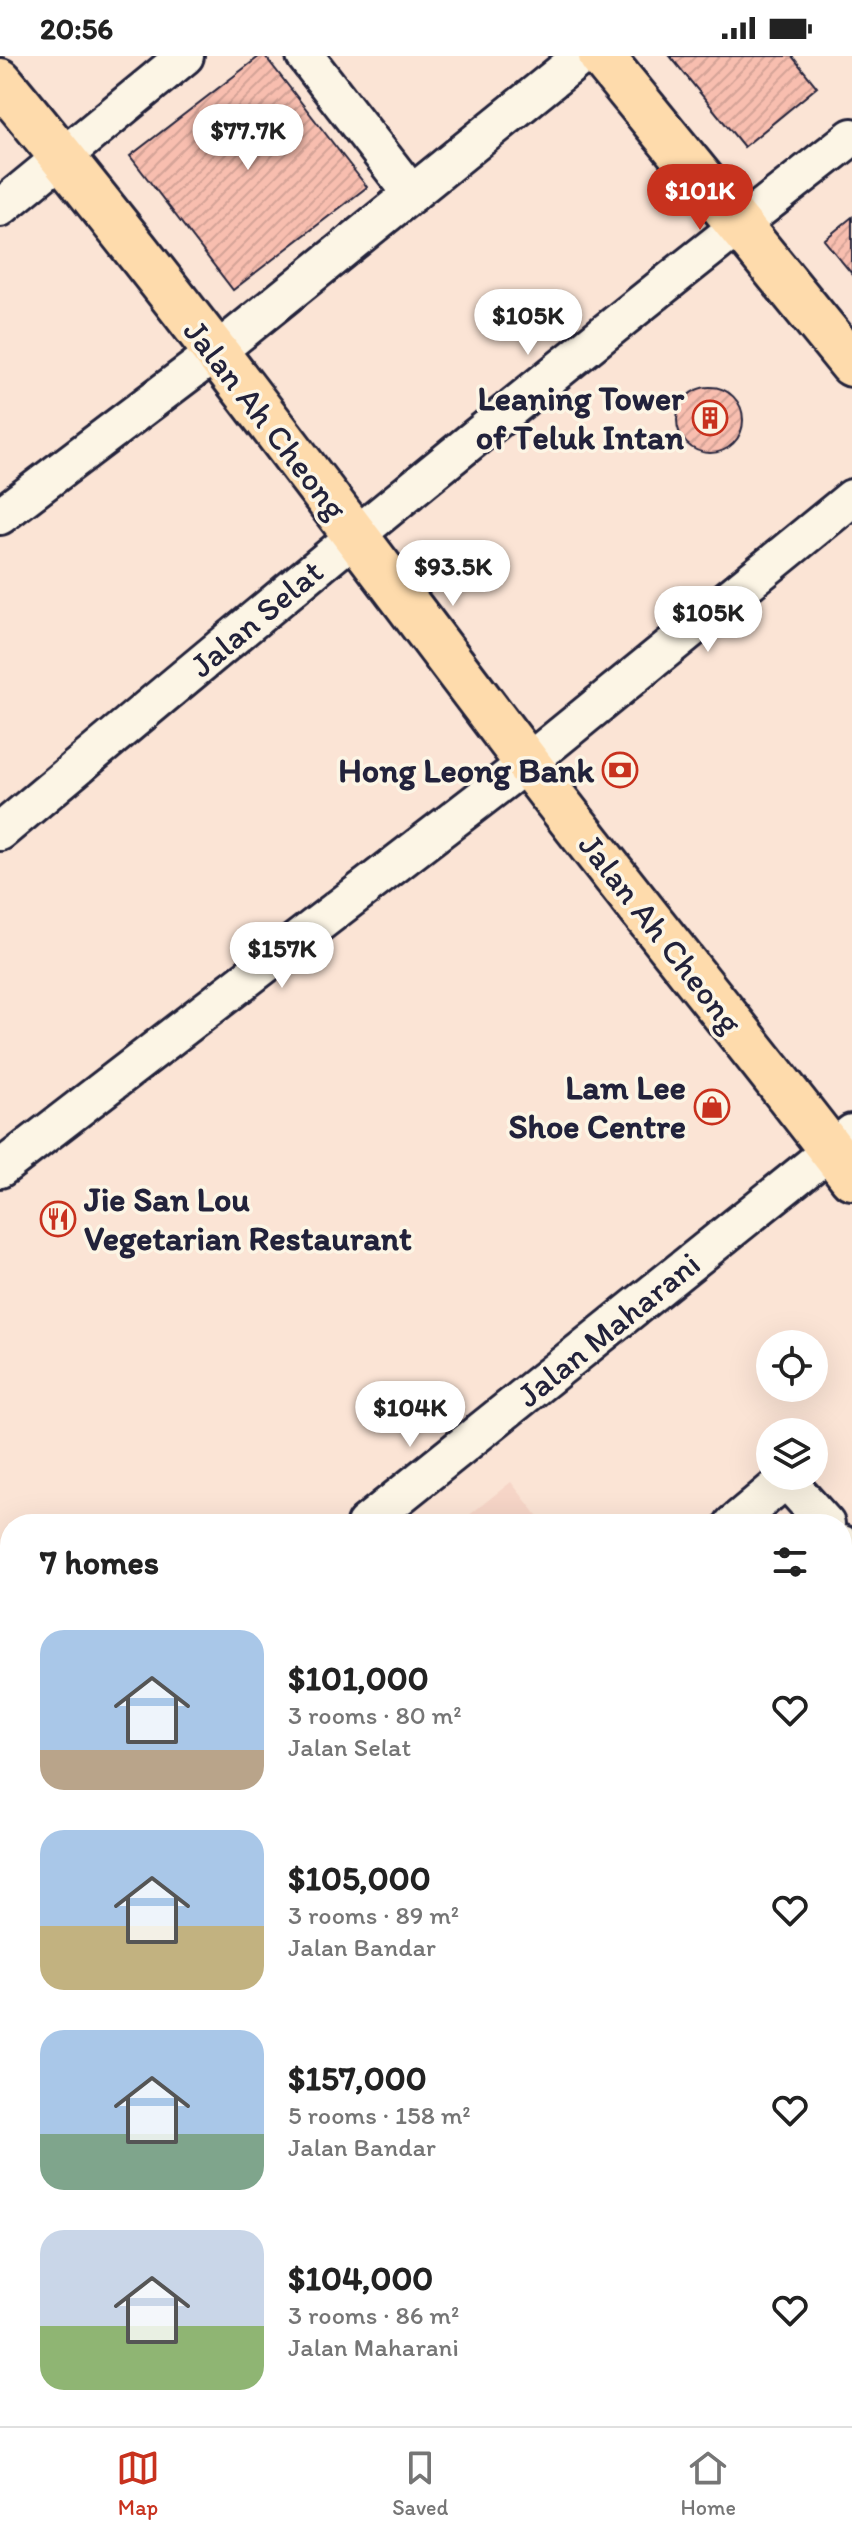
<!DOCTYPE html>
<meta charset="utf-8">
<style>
:root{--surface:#fff;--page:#f6f6f6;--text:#222;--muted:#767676;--line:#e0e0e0;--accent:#c8321e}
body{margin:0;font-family:Itim,sans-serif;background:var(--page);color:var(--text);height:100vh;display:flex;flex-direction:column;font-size:30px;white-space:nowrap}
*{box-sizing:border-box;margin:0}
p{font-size:26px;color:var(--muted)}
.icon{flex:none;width:44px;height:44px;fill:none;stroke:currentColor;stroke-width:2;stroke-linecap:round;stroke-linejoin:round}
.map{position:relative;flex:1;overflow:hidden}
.side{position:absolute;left:0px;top:1458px;width:852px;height:912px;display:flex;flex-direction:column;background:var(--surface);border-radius:32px 32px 0 0;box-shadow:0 8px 32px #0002}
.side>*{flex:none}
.fabs{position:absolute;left:756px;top:1274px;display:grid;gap:16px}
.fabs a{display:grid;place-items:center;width:72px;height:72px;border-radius:50%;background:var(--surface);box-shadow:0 8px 32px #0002;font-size:40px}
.price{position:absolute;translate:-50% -68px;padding:0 18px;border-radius:28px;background:#fff;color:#222;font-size:26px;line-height:52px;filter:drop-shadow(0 2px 4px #0008)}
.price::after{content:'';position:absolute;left:50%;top:48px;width:24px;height:18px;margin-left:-12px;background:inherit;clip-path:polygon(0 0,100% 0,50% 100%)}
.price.selected{background:var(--accent);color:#fff}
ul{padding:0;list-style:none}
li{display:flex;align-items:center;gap:24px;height:200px;padding:0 40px}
li span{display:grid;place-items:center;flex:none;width:224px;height:160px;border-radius:24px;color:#555}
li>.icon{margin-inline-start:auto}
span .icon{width:96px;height:96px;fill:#fffc;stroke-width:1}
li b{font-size:34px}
h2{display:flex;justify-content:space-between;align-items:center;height:96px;padding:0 40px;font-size:34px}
.status{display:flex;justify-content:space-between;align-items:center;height:56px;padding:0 40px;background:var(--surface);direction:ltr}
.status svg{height:22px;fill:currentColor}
.dock{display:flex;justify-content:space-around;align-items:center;height:112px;border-top:2px solid var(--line);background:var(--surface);font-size:22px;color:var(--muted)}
.dock a{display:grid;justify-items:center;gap:4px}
.dock .selected{color:var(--accent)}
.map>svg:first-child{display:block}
</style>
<div class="status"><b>20:56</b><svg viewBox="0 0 49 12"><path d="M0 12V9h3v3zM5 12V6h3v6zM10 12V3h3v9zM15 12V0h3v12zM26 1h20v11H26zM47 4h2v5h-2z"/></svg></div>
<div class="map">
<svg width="852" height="2370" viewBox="0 0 852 2370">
<defs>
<pattern id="building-hatch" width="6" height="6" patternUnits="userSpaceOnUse" patternTransform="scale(2)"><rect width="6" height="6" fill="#f8beaf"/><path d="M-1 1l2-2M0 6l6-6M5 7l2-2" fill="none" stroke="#d4a397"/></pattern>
</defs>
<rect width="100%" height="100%" fill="#fbe4d5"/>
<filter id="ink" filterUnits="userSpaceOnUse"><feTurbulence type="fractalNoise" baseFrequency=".0125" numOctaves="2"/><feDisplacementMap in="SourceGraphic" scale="16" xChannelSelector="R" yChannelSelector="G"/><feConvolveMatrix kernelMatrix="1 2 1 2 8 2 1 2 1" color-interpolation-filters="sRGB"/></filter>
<g filter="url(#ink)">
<path fill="#f6d5c7" d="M 511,1426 L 544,1468 L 458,1468 Z"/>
<g fill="url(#building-hatch)" stroke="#22223b" stroke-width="2">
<path d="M 260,0 L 265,0 L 367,131 L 233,234 L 130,100 Z"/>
<path d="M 670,0 L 792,0 L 817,31 L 744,91 Z"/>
<path d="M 852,161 L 852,218 L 824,184 Z"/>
<circle cx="710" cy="364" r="33"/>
<path d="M 10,2106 L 10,2308 L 0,2296 L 0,2114 Z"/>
<path d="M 32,2360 L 333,2360 L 342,2370 L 20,2370 Z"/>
</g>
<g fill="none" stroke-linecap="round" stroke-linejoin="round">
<g stroke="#22223b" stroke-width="42">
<g id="minor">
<path d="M 305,0 L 412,138"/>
<path d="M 0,152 L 185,0"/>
<path d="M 0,460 L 215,297 L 582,0"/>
<path d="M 0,776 C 281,540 563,306 852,81"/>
<path d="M 0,1113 L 527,707 L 852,442"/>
<path d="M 365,1468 L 852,1077"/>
<path d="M 733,1468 L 777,1431 L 790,1428 L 826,1468"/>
<path d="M 842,1488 L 852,1500"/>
<path d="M 0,1681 L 10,1693"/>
<path d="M 842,1713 L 852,1704"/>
<path d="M 0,1973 L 10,1964"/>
<path d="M 842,2022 L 852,2014"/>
<path d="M 842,2259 L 852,2272"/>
<path d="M 433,2360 L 441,2370"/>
<path d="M 543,2360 L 551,2370"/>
<path d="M 586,2360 L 594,2370"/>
<path d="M 692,2370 L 705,2360"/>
<path d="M 827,2370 L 839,2360"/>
</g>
</g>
<g stroke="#22223b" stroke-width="50">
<g id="major">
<path d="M 601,0 L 852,308"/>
<path d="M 0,25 C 182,245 352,476 525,704 C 632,845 745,981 852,1121"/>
</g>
</g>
<use href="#minor" stroke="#fcf5e5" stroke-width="36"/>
<use href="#major" stroke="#fedbac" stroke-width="44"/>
</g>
</g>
<defs>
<g id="building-ring" transform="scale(1.8)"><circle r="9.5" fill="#fcf5e5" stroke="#c8321e" stroke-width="1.5"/><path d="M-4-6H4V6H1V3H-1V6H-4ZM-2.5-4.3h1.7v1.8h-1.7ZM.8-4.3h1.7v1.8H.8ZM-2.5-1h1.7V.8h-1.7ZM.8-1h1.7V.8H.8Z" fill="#c8321e"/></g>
<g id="bank-ring" transform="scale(1.8)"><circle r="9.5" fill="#fcf5e5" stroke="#c8321e" stroke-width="1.5"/><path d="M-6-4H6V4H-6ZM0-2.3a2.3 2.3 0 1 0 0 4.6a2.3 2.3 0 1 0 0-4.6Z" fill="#c8321e"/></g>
<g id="shop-ring" transform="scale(1.8)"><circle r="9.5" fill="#fcf5e5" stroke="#c8321e" stroke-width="1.5"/><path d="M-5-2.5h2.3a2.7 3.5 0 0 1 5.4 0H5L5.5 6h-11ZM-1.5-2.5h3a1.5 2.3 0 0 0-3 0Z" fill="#c8321e"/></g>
<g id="restaurant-ring" transform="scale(1.8)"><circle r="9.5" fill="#fcf5e5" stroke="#c8321e" stroke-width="1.5"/><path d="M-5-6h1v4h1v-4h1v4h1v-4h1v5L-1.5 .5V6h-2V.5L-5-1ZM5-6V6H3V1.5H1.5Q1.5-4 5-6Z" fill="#c8321e"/></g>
</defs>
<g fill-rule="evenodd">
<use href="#building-ring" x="710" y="362"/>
<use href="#bank-ring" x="620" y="714"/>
<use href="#shop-ring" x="712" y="1051"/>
<use href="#restaurant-ring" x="58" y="1163"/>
</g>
<g text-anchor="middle" stroke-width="7" stroke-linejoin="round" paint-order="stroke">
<g font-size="34" font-weight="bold" fill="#22223b" stroke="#fcf5e5" text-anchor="end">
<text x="684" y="354">Leaning Tower<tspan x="684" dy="39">of Teluk Intan</tspan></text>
<text x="594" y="726">Hong Leong Bank</text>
<text x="686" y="1043">Lam Lee<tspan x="686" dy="39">Shoe Centre</tspan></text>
<text x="84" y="1155" text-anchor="start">Jie San Lou<tspan x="84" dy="39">Vegetarian Restaurant</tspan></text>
</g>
<g font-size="34" fill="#22223b" stroke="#fcf5e5">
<text transform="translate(266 363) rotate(52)" y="12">Jalan Ah Cheong</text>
<text transform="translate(256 562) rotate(-40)" y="12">Jalan Selat</text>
<text transform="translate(661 877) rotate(52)" y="12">Jalan Ah Cheong</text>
<text transform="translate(608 1273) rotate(-39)" y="12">Jalan Maharani</text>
</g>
</g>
</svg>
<div class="fabs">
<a><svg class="icon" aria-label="locate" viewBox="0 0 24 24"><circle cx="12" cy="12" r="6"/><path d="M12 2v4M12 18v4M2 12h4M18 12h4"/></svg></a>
<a><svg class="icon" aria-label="layers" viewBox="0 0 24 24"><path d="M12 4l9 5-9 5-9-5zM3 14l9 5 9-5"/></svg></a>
</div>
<b class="price" style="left:248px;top:116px">$77.7K</b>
<b class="price selected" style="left:700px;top:176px">$101K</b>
<b class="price" style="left:528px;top:301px">$105K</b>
<b class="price" style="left:453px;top:552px">$93.5K</b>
<b class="price" style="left:708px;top:598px">$105K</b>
<b class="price" style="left:282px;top:934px">$157K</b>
<b class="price" style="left:410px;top:1393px">$104K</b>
<section class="side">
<h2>7 homes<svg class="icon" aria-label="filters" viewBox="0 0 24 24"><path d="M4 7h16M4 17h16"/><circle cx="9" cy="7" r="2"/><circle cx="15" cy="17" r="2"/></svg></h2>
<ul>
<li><span style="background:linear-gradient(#a9c7e8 75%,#b9a48a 0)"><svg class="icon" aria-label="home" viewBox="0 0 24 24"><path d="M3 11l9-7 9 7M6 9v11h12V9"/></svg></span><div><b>$101,000</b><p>3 rooms · 80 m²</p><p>Jalan Selat</p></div><svg class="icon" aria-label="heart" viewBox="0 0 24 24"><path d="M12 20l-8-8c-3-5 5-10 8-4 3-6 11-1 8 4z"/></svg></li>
<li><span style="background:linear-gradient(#a9c7e8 60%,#c2b280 0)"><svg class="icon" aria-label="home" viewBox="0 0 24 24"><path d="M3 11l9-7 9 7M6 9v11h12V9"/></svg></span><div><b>$105,000</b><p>3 rooms · 89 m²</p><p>Jalan Bandar</p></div><svg class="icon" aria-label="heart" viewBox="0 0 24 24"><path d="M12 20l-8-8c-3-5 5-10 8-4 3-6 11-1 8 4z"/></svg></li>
<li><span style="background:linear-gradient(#a9c7e8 65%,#7fa58c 0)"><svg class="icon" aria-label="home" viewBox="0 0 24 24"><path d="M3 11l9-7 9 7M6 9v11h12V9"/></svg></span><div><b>$157,000</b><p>5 rooms · 158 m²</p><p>Jalan Bandar</p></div><svg class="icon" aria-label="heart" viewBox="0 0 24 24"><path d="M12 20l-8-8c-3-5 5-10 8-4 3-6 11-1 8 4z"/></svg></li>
<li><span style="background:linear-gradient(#c9d6e8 60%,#8fb573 0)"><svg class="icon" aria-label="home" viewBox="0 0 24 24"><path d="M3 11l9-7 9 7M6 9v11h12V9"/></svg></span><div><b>$104,000</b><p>3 rooms · 86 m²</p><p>Jalan Maharani</p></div><svg class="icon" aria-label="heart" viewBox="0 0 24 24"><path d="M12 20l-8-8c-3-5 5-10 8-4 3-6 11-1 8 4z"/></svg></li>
</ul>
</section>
</div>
<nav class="dock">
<a class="selected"><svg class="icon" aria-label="map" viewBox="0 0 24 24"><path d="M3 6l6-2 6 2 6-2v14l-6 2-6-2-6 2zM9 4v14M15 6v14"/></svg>Map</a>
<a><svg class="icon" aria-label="saved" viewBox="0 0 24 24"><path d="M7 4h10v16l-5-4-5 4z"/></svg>Saved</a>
<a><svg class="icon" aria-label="home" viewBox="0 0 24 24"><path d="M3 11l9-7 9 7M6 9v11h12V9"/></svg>Home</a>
</nav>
